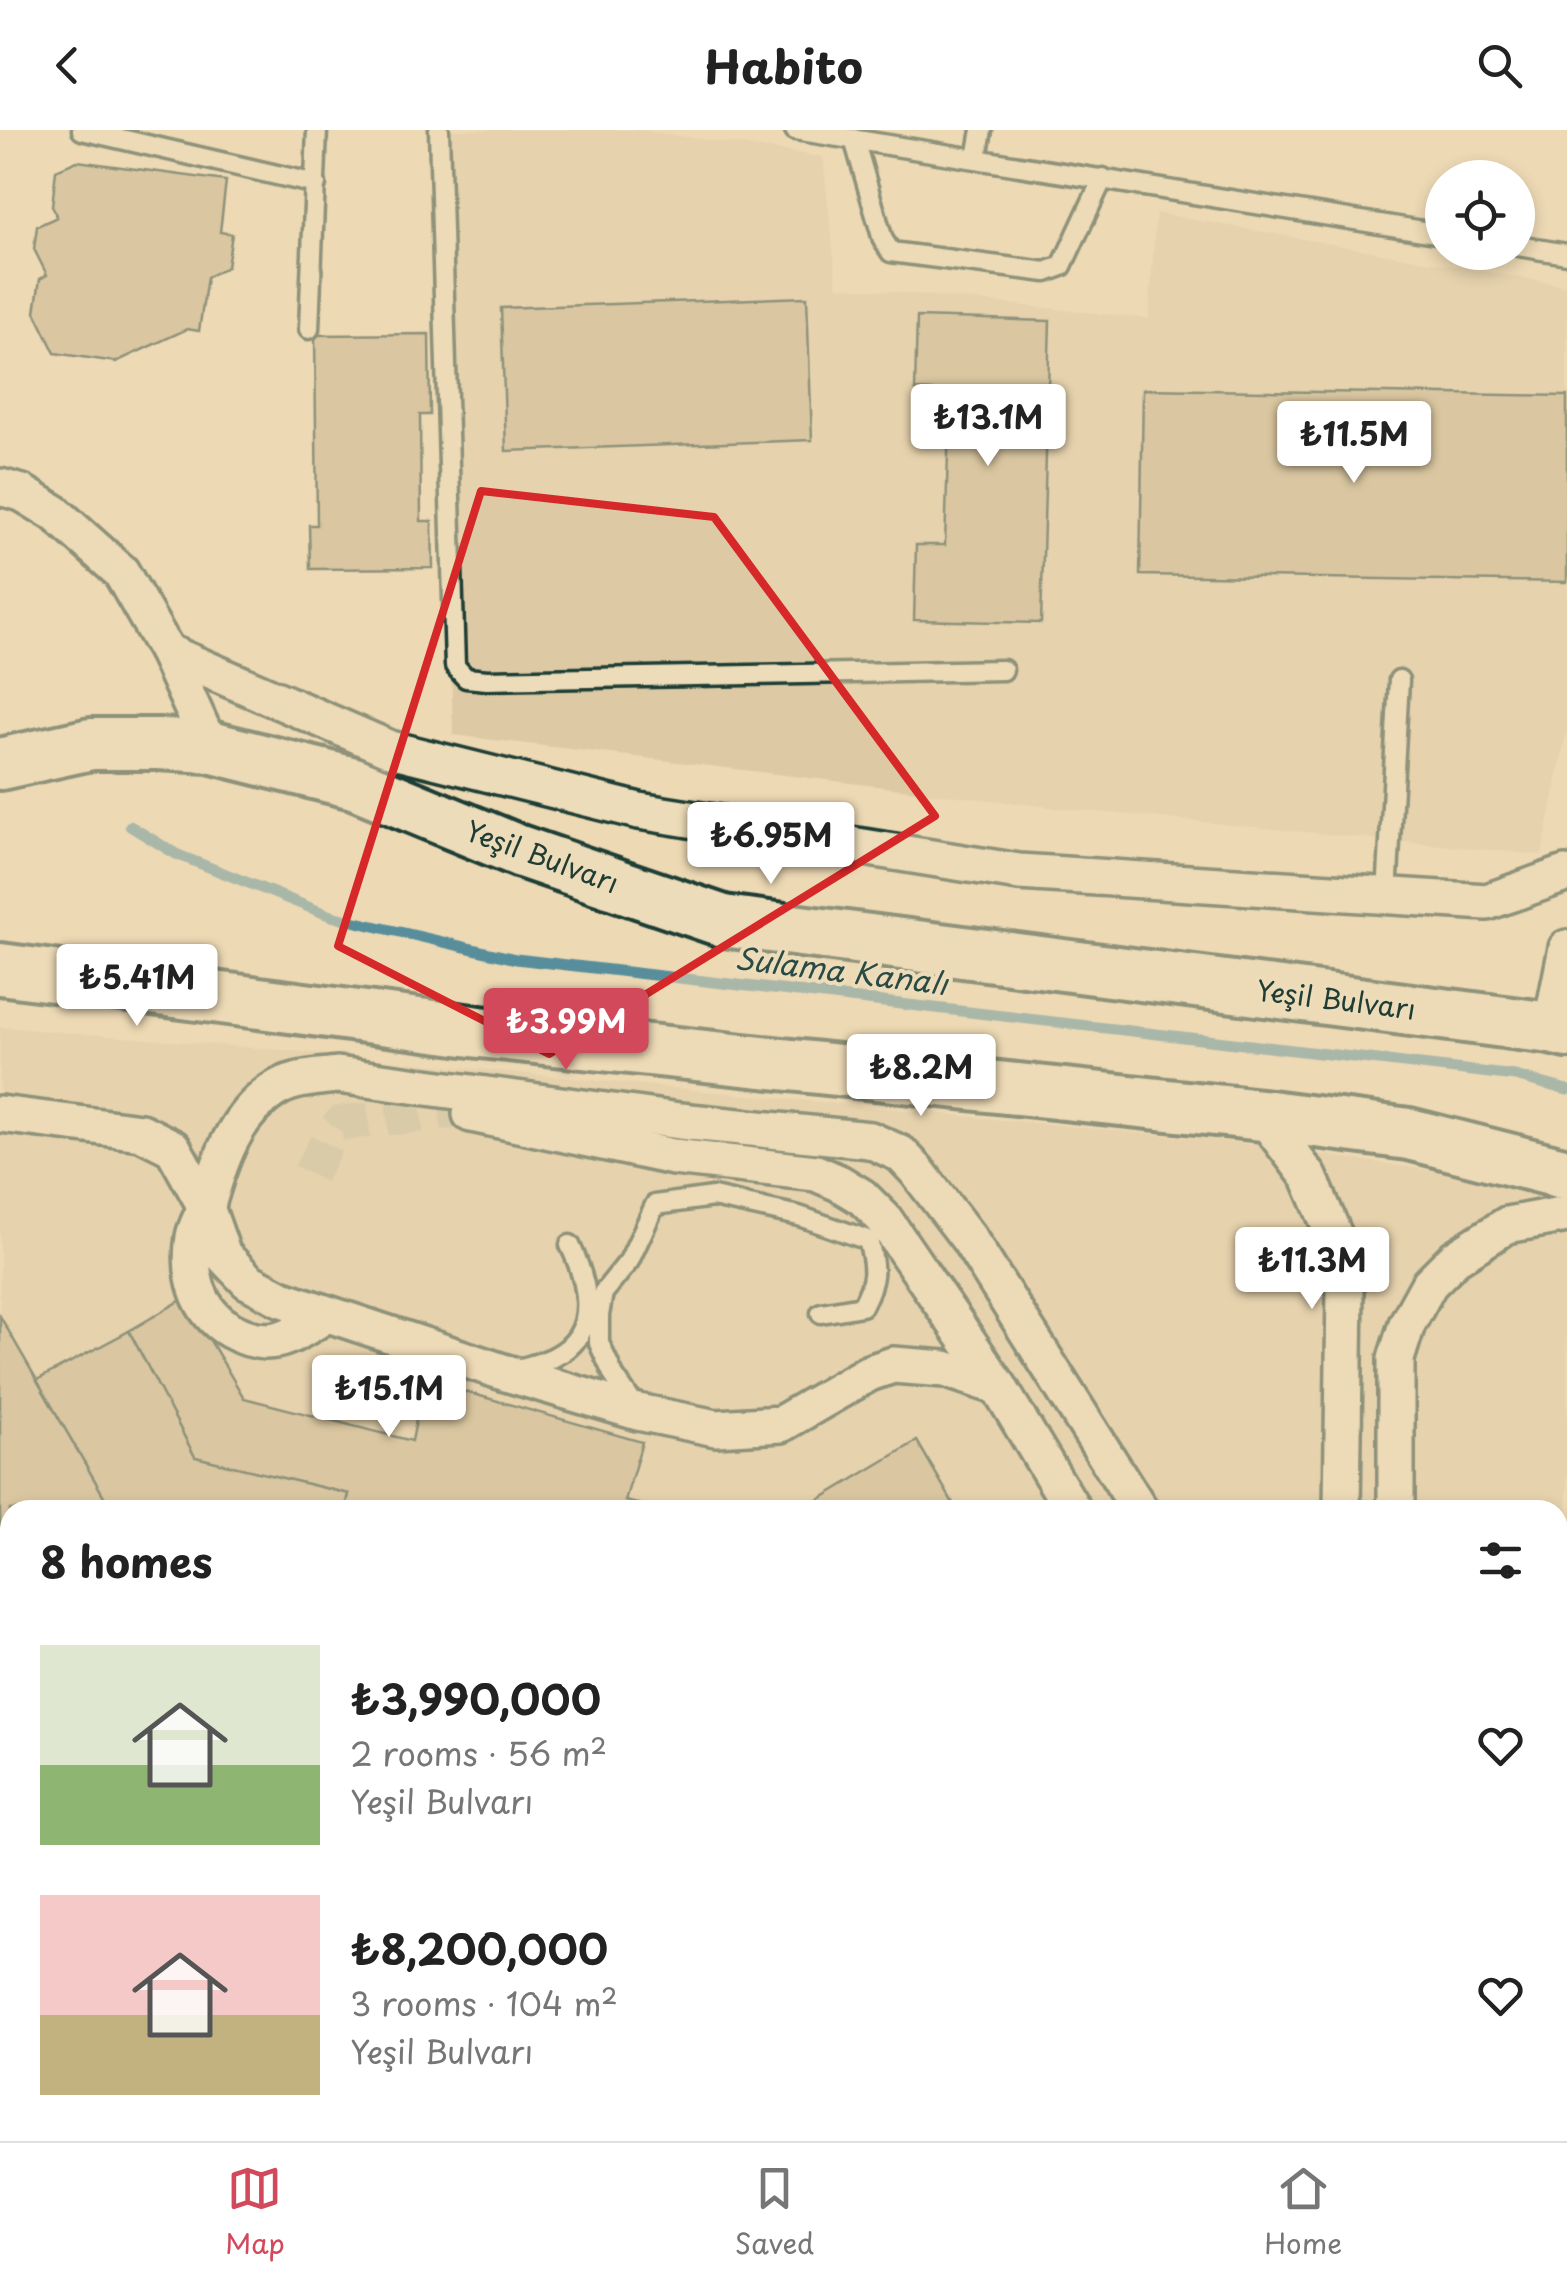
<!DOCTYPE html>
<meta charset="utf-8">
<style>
:root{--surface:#fff;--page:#f2f2f2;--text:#222;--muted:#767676;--line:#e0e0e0;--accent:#d1495b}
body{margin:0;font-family:"Playpen Sans",sans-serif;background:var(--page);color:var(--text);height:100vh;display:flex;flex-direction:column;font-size:38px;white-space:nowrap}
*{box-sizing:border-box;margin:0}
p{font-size:32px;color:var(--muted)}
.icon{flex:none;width:55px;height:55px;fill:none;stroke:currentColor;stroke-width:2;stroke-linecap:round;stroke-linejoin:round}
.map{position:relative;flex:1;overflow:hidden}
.panel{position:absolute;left:0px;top:1370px;width:1568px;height:642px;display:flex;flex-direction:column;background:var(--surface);border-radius:30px 30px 0 0;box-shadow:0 5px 15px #0003}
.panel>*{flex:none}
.tools{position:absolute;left:1425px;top:30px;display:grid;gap:20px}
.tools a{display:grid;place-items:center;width:110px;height:110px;border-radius:50%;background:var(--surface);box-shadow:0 5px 15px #0003;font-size:50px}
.price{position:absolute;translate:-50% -85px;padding:0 22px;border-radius:10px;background:#fff;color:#222;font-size:32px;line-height:65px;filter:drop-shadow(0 2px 5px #0008)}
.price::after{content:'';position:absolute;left:50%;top:60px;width:30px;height:22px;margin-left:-15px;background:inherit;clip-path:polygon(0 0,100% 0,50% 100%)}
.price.current{background:var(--accent);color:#fff}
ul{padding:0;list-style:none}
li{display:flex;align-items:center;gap:30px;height:250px;padding:0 40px}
li span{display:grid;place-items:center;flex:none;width:280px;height:200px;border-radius:0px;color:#555}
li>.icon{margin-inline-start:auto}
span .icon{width:120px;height:120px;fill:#fffc;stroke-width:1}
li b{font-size:42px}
h2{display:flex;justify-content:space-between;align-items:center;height:120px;padding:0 40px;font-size:42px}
header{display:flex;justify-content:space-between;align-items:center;height:130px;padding:0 40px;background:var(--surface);font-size:45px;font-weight:700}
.menu{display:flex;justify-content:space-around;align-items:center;height:140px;border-top:2px solid var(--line);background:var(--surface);font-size:28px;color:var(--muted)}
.menu a{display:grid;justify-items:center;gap:5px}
.menu .current{color:var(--accent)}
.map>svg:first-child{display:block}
</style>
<header><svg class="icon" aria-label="back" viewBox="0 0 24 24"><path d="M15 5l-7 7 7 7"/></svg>Habito<svg class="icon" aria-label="search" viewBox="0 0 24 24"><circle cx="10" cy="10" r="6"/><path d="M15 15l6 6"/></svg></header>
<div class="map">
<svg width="1567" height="2011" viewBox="0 0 1567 2011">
<rect width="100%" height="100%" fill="#edd9b4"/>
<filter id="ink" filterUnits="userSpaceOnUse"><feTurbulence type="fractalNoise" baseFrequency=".01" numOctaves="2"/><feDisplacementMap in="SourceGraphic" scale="20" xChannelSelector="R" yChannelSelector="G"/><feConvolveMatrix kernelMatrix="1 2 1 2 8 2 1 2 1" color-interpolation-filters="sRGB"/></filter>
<g filter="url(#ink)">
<g fill="#ddcaa5" fill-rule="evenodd">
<path d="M 437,0 L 638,0 L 823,27 L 837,156 L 1149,189 L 1156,83 L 1567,156 L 1567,599 L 1542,725 L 1058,678 L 453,605 Z"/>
<path d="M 0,897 L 290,921 L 1232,1012 L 1567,1060 L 1567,2011 L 0,2011 ZM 10,1380 L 1558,1380 L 1558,2002 L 10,2002 Z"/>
</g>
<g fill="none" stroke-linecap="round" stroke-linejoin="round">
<path stroke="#598e9c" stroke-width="11" d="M 130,696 L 176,724 L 331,786 L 516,829 L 1515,946 L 1567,960"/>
</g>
<g fill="#c4b18a" stroke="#1f3d34" stroke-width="2.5">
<path d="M 77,31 L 226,51 L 220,102 L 232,104 L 227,137 L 207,147 L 199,201 L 187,199 L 116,232 L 55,223 L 35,182 L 40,149 L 47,145 L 34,119 L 37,96 L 57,87 L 52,76 L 56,40 Z"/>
<path d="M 807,167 L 812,310 L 506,321 L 501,178 Z"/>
<path d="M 917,187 L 1050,191 L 1041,493 L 914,490 L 916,415 L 945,415 L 950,262 L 915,260 Z"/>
<path d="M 429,204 L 430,285 L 420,285 L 421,391 L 432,391 L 433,438 L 310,439 L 309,395 L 317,395 L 315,205 Z"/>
<path d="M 1143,259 L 1567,266 L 1567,452 L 1140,445 Z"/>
<path d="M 185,1168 L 244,1268 L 412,1311 L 424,1250 L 642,1312 L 625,1371 L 664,1380 L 345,1380 L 349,1364 L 195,1327 L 129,1201 Z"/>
<path d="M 0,1186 L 112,1380 L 10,1380 L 10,1478 L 0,1460 Z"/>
<path d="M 129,1201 L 195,1327 L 349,1364 L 345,1380 L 112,1380 L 37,1250 Z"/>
<path d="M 917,1311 L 957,1380 L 802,1380 Z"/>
<path d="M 0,1460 L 10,1478 L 10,1514 L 0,1552 Z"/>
<path d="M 10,1514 L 10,1748 L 0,1746 L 0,1552 Z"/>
<path d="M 0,1746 L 10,1748 L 10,1973 L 0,1970 L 0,1940 L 4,1926 L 0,1925 Z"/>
<path d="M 30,2002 L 588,2002 L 585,2011 L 28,2011 Z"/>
<path d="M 588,2002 L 899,2002 L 897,2011 L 585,2011 Z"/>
</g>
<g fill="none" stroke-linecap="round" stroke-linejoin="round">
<path stroke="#c4ba9a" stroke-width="35" stroke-dasharray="35 18" stroke-linecap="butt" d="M 310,1044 L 329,1008 L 341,993 L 455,981"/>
<g stroke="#1f3d34" stroke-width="25">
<g id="service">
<path d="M 82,0 L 316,54"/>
<path d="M 439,0 L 455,536 L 466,548 L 487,550 L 1003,540"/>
<path d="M 795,0 L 1442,104"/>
<path d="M 854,9 L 883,110 L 891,122 L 1046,142 L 1062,136 L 1103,48"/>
<path d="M 977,28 L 982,0"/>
<path d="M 1518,116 L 1567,124"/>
<path d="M 309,199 L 317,0"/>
<path d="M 1387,765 L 1399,550"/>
<path d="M 516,1240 C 528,1236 542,1233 554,1227 C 601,1204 588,1153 570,1115"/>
<path d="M 636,1278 L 614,1246 L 599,1213 L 599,1185 L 603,1163 L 629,1131 L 655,1075 L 713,1067 L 799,1086 L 868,1110 C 876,1139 876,1150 862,1176 L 821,1183"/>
</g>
</g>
<g stroke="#1f3d34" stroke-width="42">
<g id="minor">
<path d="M 0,357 L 22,363 L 55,383 L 121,442 L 167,522 L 210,617"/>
<path d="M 167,522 L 390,619 L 639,681 L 1019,742 L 1487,772 L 1565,744"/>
<path d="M 1551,898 L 1567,818"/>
<path d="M 0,984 L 141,1002 L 173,1018 L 206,1077 L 223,1125 L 248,1151 L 280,1168 L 506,1243 L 638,1282 L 716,1298 L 781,1294 L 869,1243 L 893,1235 L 945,1239 L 999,1257 L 1073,1380"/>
<path d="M 471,984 L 673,1027 L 816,1043 L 839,1053 L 862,1067 L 884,1089 L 999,1257"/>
<path d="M 1262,985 L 1309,1047 L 1339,1117 L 1345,1159 L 1342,1380"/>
<path d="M 327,1184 C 291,1206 271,1223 230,1200 C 197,1181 188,1143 194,1107 C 196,1095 204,1084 208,1072 C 220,1030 234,988 271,962 C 290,948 314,948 337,945 L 680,991 L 870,1010 L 901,1024 L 917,1041 L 969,1109 L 1140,1380"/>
<path d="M 1396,1380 L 1396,1229 L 1407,1194 L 1429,1154 L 1455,1128 L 1507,1095 L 1567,1084"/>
<path d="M 1388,2002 L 1390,2011"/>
<path d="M 992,2011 L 994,2002"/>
<path d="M 1230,2011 L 1231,2002"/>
</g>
</g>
<g stroke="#1f3d34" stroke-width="58">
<g id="secondary">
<path d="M 0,634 L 91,614 L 158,614 L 210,617 L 354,653 L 519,721 L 723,791 L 1551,898 L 1567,902"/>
<path d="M 0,839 L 480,902 L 1262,985 L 1409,1004 L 1567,1044"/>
</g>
</g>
<use href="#service" stroke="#eddcb9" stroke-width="18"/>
<use href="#minor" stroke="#eddcb9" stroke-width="35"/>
<use href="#secondary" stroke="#eddcb9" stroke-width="50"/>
</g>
</g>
<path d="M0 0H1567V2011H0ZM 481,361 L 714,387 L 935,686 L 549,924 L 338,816 Z" fill="#edd9b4" fill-opacity=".55" fill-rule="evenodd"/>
<path fill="none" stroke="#d62828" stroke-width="8" stroke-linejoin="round" d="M 481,361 L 714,387 L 935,686 L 549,924 L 338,816 Z"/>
<g text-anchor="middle" stroke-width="8" stroke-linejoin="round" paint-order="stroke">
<g font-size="28" fill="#1f3d34" stroke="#eddcb9">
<text transform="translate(542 727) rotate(20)" y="10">Yeşil Bulvarı</text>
<text transform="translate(1336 870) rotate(7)" y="10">Yeşil Bulvarı</text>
</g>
<g font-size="30" font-style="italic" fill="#294a45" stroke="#eddcb9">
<text transform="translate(841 842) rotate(7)" y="10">Sulama Kanalı</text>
</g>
</g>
</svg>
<div class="tools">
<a><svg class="icon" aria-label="locate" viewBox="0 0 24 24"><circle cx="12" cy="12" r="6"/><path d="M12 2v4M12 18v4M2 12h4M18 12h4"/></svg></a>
</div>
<b class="price" style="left:988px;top:339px">₺13.1M</b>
<b class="price" style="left:1354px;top:356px">₺11.5M</b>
<b class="price" style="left:771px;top:757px">₺6.95M</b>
<b class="price" style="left:137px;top:899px">₺5.41M</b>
<b class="price current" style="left:566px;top:943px">₺3.99M</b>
<b class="price" style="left:921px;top:989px">₺8.2M</b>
<b class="price" style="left:1312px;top:1182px">₺11.3M</b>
<b class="price" style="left:389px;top:1310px">₺15.1M</b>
<section class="panel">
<h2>8 homes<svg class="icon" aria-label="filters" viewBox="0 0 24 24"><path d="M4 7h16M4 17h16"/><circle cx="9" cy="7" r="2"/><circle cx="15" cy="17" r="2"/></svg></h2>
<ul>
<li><span style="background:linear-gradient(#dfe7d0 60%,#8fb573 0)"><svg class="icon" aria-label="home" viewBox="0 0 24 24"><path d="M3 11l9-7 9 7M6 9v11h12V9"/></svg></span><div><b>₺3,990,000</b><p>2 rooms · 56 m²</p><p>Yeşil Bulvarı</p></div><svg class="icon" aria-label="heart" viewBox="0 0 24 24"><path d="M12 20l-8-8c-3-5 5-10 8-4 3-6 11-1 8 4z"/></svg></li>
<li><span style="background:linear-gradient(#f6c9c9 60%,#c2b280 0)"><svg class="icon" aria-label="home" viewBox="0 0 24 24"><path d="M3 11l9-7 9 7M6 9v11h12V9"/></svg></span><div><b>₺8,200,000</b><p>3 rooms · 104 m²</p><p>Yeşil Bulvarı</p></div><svg class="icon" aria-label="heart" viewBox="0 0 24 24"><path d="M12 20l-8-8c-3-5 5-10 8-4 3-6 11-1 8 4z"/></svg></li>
</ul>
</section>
</div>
<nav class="menu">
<a class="current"><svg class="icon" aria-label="map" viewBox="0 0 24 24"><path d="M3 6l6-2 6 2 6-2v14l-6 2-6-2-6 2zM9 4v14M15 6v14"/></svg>Map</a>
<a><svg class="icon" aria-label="saved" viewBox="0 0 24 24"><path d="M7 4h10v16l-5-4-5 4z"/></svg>Saved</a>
<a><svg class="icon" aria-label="home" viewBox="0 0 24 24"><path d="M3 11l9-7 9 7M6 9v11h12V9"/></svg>Home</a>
</nav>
